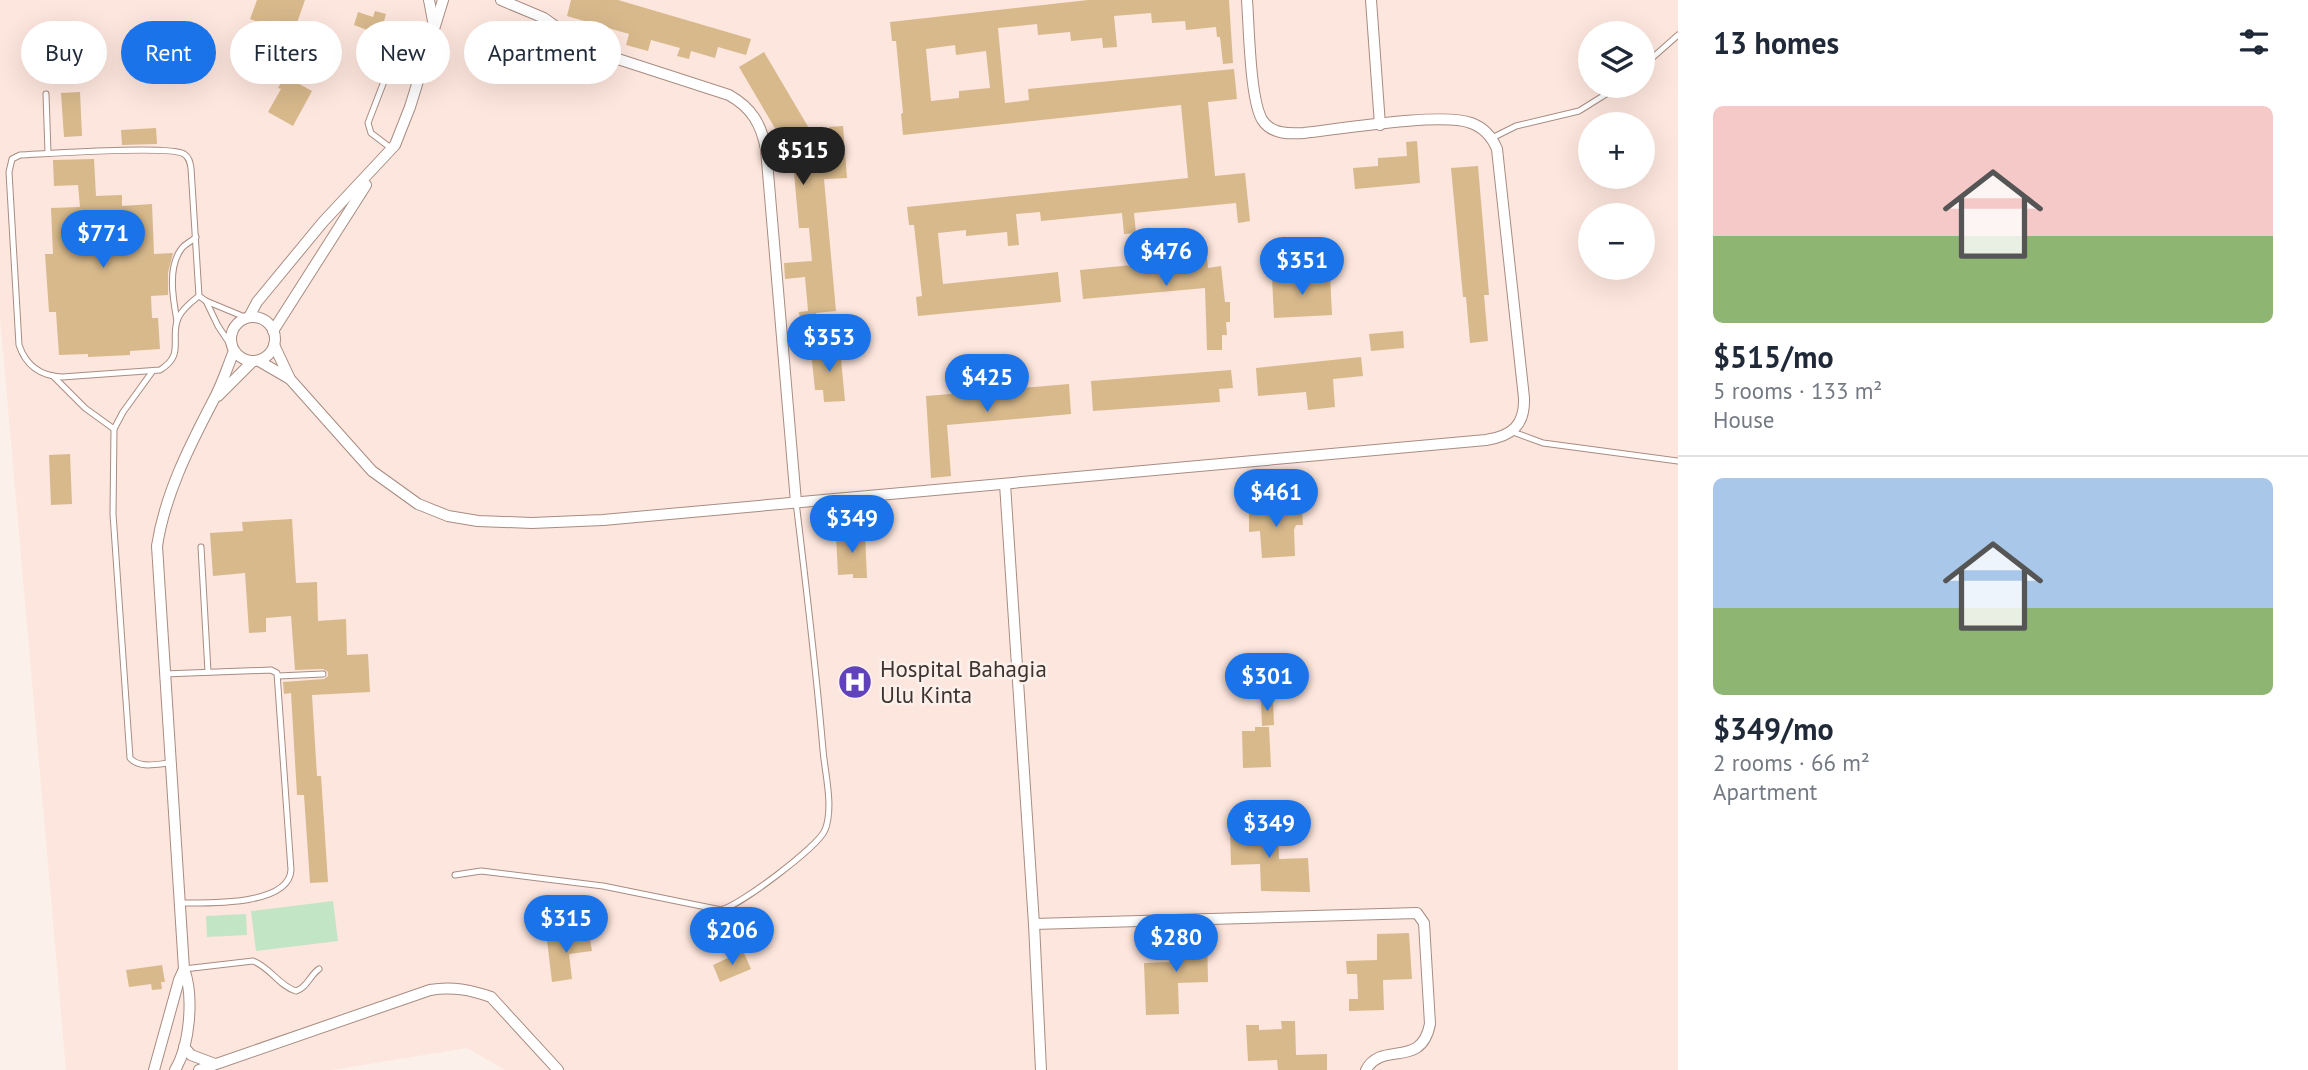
<!DOCTYPE html>
<meta charset="utf-8">
<style>
:root{--surface:#fff;--page:#f6f6f7;--text:#1f2937;--muted:#747a83;--line:#e0e1e3;--accent:#1a73e8}
body{margin:0;font-family:"PT Sans",sans-serif;background:var(--page);color:var(--text);height:100vh;display:flex;flex-direction:column;font-size:26px;white-space:nowrap}
*{box-sizing:border-box;margin:0}
p{font-size:23px;color:var(--muted)}
.icon{flex:none;width:38px;height:38px;fill:none;stroke:currentColor;stroke-width:2;stroke-linecap:round;stroke-linejoin:round}
.map{position:relative;flex:1;overflow:hidden}
.side{display:flex;flex-direction:column;background:var(--surface);width:630px}
.side>*{flex:none}
.hud{position:absolute;left:21px;top:21px;width:665px;height:63px;display:flex;gap:14px}
.controls{position:absolute;left:1578px;top:21px;display:grid;gap:14px}
.controls a{display:grid;place-items:center;width:77px;height:77px;border-radius:50%;background:var(--surface);box-shadow:0 7px 28px #0002;font-size:35px}
.price{position:absolute;translate:-50% -60px;padding:0 16px;border-radius:24px;background:var(--accent);color:#fff;font-size:23px;line-height:46px;filter:drop-shadow(0 2px 4px #0008)}
.price::after{content:'';position:absolute;left:50%;top:42px;width:21px;height:16px;margin-left:-10px;background:inherit;clip-path:polygon(0 0,100% 0,50% 100%)}
.price.current{background:#222;color:#fff}
ul{padding:0;list-style:none}
li{display:grid;align-content:center;gap:14px;height:371px;padding:0 35px}
li+li{border-top:2px solid var(--line)}
li span{display:grid;place-items:center;height:217px;border-radius:10px;color:#555}
li>.icon{margin-inline-start:auto}
span .icon{width:126px;height:126px;fill:#fffc;stroke-width:1}
li b{font-size:30px}
h2{display:flex;justify-content:space-between;align-items:center;height:84px;padding:0 35px;font-size:30px}
.pill{padding:0 24px;border-radius:32px;background:var(--surface);box-shadow:0 7px 28px #0002;font-size:24px;line-height:63px}
.pill.current{background:var(--accent);color:#fff}
main{display:flex;flex:1;min-height:0}
.map>svg:first-child{display:block}
</style>
<main>
<div class="map">
<svg width="1678" height="1070" viewBox="0 0 1678 1070">
<rect width="100%" height="100%" fill="#fcf0eb"/>
<path fill="#fde6dd" fill-rule="evenodd" d="M 0,0 L 1678,0 L 1678,1070 L 505,1070 L 467,1048 L 333,1070 L 66,1070 L 0,317 ZM 1591,33 L 1643,33 L 1643,86 L 1591,86 ZM 1591,124 L 1643,124 L 1643,177 L 1591,177 ZM 1591,215 L 1643,215 L 1643,268 L 1591,268 Z"/>
<g fill="#c2e5c6">
<path d="M 333,901 L 338,941 L 256,951 L 251,911 Z"/>
<path d="M 246,914 L 247,935 L 207,937 L 206,916 Z"/>
</g>
<g fill="#d8b98c" fill-rule="evenodd">
<path d="M 257,0 L 305,0 L 293,34 L 288,33 L 284,42 L 271,38 L 275,28 L 250,19 Z"/>
<path d="M 571,0 L 618,0 L 751,39 L 746,55 L 718,47 L 715,58 L 691,51 L 689,59 L 677,56 L 680,48 L 651,40 L 648,51 L 626,45 L 629,34 L 567,16 Z"/>
<path d="M 1088,0 L 1229,0 L 1233,63 L 1223,64 L 1220,37 L 1217,37 L 1216,27 L 1186,30 L 1185,21 L 1152,23 L 1151,13 L 1114,16 L 1117,47 L 1103,48 L 1102,38 L 1071,41 L 1070,32 L 1038,35 L 1037,24 L 998,28 L 1005,103 L 1029,100 L 1028,89 L 1234,69 L 1237,99 L 1208,102 L 1215,176 L 1245,173 L 1250,221 L 1238,223 L 1236,203 L 1134,213 L 1136,233 L 1124,234 L 1122,213 L 1041,221 L 1040,212 L 1016,214 L 1019,245 L 1008,246 L 1007,232 L 966,236 L 966,230 L 938,233 L 943,284 L 1058,272 L 1061,302 L 918,316 L 916,297 L 922,296 L 914,225 L 909,225 L 907,207 L 1188,178 L 1181,105 L 903,135 L 901,114 L 903,113 L 896,41 L 892,41 L 890,22 ZM 955,45 L 956,55 L 986,51 L 990,88 L 959,91 L 959,98 L 931,101 L 926,49 Z"/>
<path d="M 375,11 L 386,14 L 380,35 L 354,25 L 358,12 L 373,17 Z"/>
<path d="M 764,52 L 833,169 L 829,127 L 843,126 L 847,178 L 824,179 L 836,311 L 816,313 L 819,346 L 803,348 L 799,312 L 808,311 L 805,277 L 785,279 L 784,263 L 812,261 L 809,228 L 799,228 L 793,162 L 775,164 L 774,148 L 786,147 L 739,67 Z"/>
<path d="M 285,76 L 312,91 L 293,126 L 268,112 L 281,89 L 278,88 Z"/>
<path d="M 80,92 L 82,136 L 64,137 L 61,93 Z"/>
<path d="M 156,128 L 157,144 L 122,145 L 121,130 Z"/>
<path d="M 1417,141 L 1420,183 L 1355,189 L 1353,168 L 1378,166 L 1378,158 L 1407,156 L 1406,142 Z"/>
<path d="M 94,159 L 96,196 L 122,195 L 122,206 L 152,204 L 154,254 L 173,253 L 168,273 L 168,295 L 151,296 L 152,318 L 158,318 L 160,349 L 130,351 L 130,355 L 88,357 L 88,354 L 59,355 L 56,312 L 49,312 L 45,254 L 53,254 L 51,208 L 80,207 L 78,185 L 54,186 L 53,160 Z"/>
<path d="M 1478,166 L 1489,295 L 1484,295 L 1488,341 L 1470,343 L 1466,297 L 1463,297 L 1451,168 Z"/>
<path d="M 1207,258 L 1208,268 L 1221,266 L 1225,302 L 1230,302 L 1230,322 L 1226,322 L 1227,335 L 1222,335 L 1222,350 L 1207,350 L 1205,288 L 1083,299 L 1080,270 Z"/>
<path d="M 1330,275 L 1332,315 L 1274,318 L 1272,278 Z"/>
<path d="M 1403,331 L 1404,348 L 1371,351 L 1369,334 Z"/>
<path d="M 840,349 L 845,401 L 824,402 L 823,390 L 815,390 L 811,351 Z"/>
<path d="M 1361,357 L 1363,376 L 1333,379 L 1335,407 L 1308,410 L 1306,392 L 1258,396 L 1256,368 Z"/>
<path d="M 1231,370 L 1233,388 L 1219,389 L 1220,402 L 1093,411 L 1091,381 Z"/>
<path d="M 1069,384 L 1071,414 L 947,425 L 951,476 L 931,478 L 926,396 Z"/>
<path d="M 70,454 L 72,504 L 51,505 L 49,455 Z"/>
<path d="M 1285,503 L 1285,508 L 1295,507 L 1295,511 L 1302,510 L 1303,525 L 1296,525 L 1294,530 L 1295,556 L 1262,558 L 1260,531 L 1249,532 L 1249,509 L 1271,508 L 1271,504 Z"/>
<path d="M 292,519 L 296,583 L 317,582 L 318,621 L 346,619 L 347,655 L 368,654 L 370,692 L 312,695 L 317,776 L 321,776 L 328,882 L 310,883 L 304,795 L 297,795 L 291,693 L 284,694 L 283,682 L 324,679 L 328,676 L 328,672 L 323,669 L 295,670 L 291,616 L 266,618 L 266,632 L 249,633 L 245,573 L 213,576 L 210,533 L 243,531 L 242,522 Z"/>
<path d="M 865,534 L 867,578 L 853,578 L 853,574 L 838,575 L 836,535 Z"/>
<path d="M 1261,701 L 1273,701 L 1274,725 L 1262,726 Z"/>
<path d="M 1255,727 L 1269,727 L 1271,767 L 1243,768 L 1242,731 L 1255,731 Z"/>
<path d="M 1278,827 L 1279,859 L 1308,858 L 1310,892 L 1261,891 L 1260,864 L 1231,865 L 1230,831 Z"/>
<path d="M 1409,933 L 1412,979 L 1383,980 L 1384,1010 L 1349,1011 L 1349,999 L 1358,999 L 1357,974 L 1347,974 L 1346,961 L 1377,960 L 1377,934 Z"/>
<path d="M 589,934 L 592,951 L 569,954 L 572,979 L 552,982 L 547,940 Z"/>
<path d="M 1207,934 L 1208,982 L 1178,983 L 1179,1014 L 1146,1015 L 1144,963 L 1173,962 L 1172,935 Z"/>
<path d="M 743,951 L 751,969 L 720,982 L 713,965 Z"/>
<path d="M 162,965 L 165,982 L 161,982 L 162,989 L 152,990 L 151,984 L 129,987 L 126,970 Z"/>
<path d="M 1281,1021 L 1295,1021 L 1296,1055 L 1327,1054 L 1327,1070 L 1278,1070 L 1277,1060 L 1248,1061 L 1246,1025 L 1259,1025 L 1259,1030 L 1282,1029 Z"/>
</g>
<g fill="none" stroke-linecap="round" stroke-linejoin="round">
<g stroke="#a88c82" stroke-width="7">
<g id="service">
<path d="M 1643,66 L 1678,35"/>
<path d="M 46,94 L 48,153"/>
<path d="M 1492,138 L 1516,126 L 1579,111 L 1619,86"/>
<path d="M 392,149 L 371,133 L 368,123 L 398,45 L 408,40 L 428,45"/>
<path d="M 199,296 C 191,302 180,311 177,321 C 171,342 184,355 160,370 L 62,377 C 41,376 26,366 19,345 L 9,172 L 12,159 L 20,155 C 44,154 170,145 184,154 C 189,157 190,162 191,168 L 199,296 L 206,301 L 218,326 L 232,347"/>
<path d="M 206,301 L 247,318"/>
<path d="M 177,321 C 173,299 167,267 182,248 C 185,244 192,241 196,237"/>
<path d="M 152,372 L 123,412 L 114,429 L 113,514 L 130,758 C 140,769 157,764 170,763"/>
<path d="M 53,376 L 85,408 L 114,429"/>
<path d="M 1513,432 L 1543,443 L 1678,461"/>
<path d="M 201,547 L 208,672"/>
<path d="M 164,674 L 271,670 L 277,673 L 291,870 C 289,906 207,903 180,903"/>
<path d="M 278,676 L 323,674"/>
<path d="M 455,875 L 481,871 L 603,886 L 721,910 C 739,906 818,847 825,830 C 834,807 825,774 823,750 C 816,667 806,585 796,502"/>
<path d="M 184,969 L 253,961 C 270,967 279,986 296,991 C 307,988 310,975 319,969"/>
</g>
</g>
<g stroke="#a88c82" stroke-width="12">
<g id="minor">
<path d="M 429,0 L 433,21"/>
<path d="M 501,0 L 544,18 L 587,49 L 729,95 C 752,108 761,124 766,149 L 796,502"/>
<path d="M 1371,0 L 1380,125"/>
<circle cx="253" cy="339" r="22"/>
<path d="M 249,317 L 257,302 L 323,222 L 395,145 L 410,107 L 443,0"/>
<path d="M 273,331 L 366,185"/>
<path d="M 274,345 L 290,379 L 372,471 L 418,504 L 448,516 L 478,521 L 532,523 L 603,520 L 1486,440 C 1512,436 1525,425 1524,398 L 1497,149 C 1492,137 1485,128 1471,123 C 1442,112 1340,129 1304,133 C 1289,134 1272,134 1263,121 C 1250,103 1249,26 1247,0"/>
<path d="M 259,361 L 290,379"/>
<path d="M 218,396 L 252,362"/>
<path d="M 1005,484 L 1034,924 L 1041,1070"/>
<path d="M 1034,924 L 1417,913 L 1424,923 L 1430,1024 C 1421,1070 1382,1040 1366,1070"/>
<path d="M 184,1047 L 191,1055 L 215,1064"/>
<path d="M 154,1070 L 179,980 L 184,969"/>
<path d="M 175,1070 C 190,1045 194,996 184,969 L 157,546 C 165,494 189,447 213,401 C 222,385 227,368 234,351"/>
<path d="M 199,1070 L 430,990 C 452,986 471,990 491,997 L 558,1070"/>
</g>
</g>
<use href="#service" stroke="#fff" stroke-width="5"/>
<use href="#minor" stroke="#fff" stroke-width="10"/>
</g>
<defs>
<g id="hospital-disc" transform="scale(1.75)"><circle r="9.5" fill="#6042ba" stroke="#fcf0eb"/><path d="M-5-5h3v3.5h4V-5h3V5h-3V1.5h-4V5h-3Z" fill="#fff"/></g>
</defs>
<g fill-rule="evenodd">
<use href="#hospital-disc" x="855" y="682"/>
</g>
<g text-anchor="middle" stroke-width="5" stroke-linejoin="round" paint-order="stroke">
<g font-size="23" fill="#3e332e" stroke="#fcf0eb" text-anchor="start">
<text x="880" y="677">Hospital Bahagia<tspan x="880" dy="26">Ulu Kinta</tspan></text>
</g>
</g>
</svg>
<div class="controls">
<a><svg class="icon" aria-label="layers" viewBox="0 0 24 24"><path d="M12 4l9 5-9 5-9-5zM3 14l9 5 9-5"/></svg></a>
<a>+</a>
<a>−</a>
</div>
<b class="price current" style="left:803px;top:187px">$515</b>
<b class="price" style="left:103px;top:270px">$771</b>
<b class="price" style="left:1166px;top:288px">$476</b>
<b class="price" style="left:1302px;top:297px">$351</b>
<b class="price" style="left:829px;top:374px">$353</b>
<b class="price" style="left:987px;top:414px">$425</b>
<b class="price" style="left:1276px;top:529px">$461</b>
<b class="price" style="left:852px;top:555px">$349</b>
<b class="price" style="left:1267px;top:713px">$301</b>
<b class="price" style="left:1269px;top:860px">$349</b>
<b class="price" style="left:566px;top:955px">$315</b>
<b class="price" style="left:732px;top:967px">$206</b>
<b class="price" style="left:1176px;top:974px">$280</b>
<div class="hud">
<a class="pill">Buy</a>
<a class="pill current">Rent</a>
<a class="pill">Filters</a>
<a class="pill">New</a>
<a class="pill">Apartment</a>
</div>
</div>
<section class="side">
<h2>13 homes<svg class="icon" aria-label="filters" viewBox="0 0 24 24"><path d="M4 7h16M4 17h16"/><circle cx="9" cy="7" r="2"/><circle cx="15" cy="17" r="2"/></svg></h2>
<ul>
<li><span style="background:linear-gradient(#f6c9c9 60%,#8fb573 0)"><svg class="icon" aria-label="home" viewBox="0 0 24 24"><path d="M3 11l9-7 9 7M6 9v11h12V9"/></svg></span><div><b>$515/mo</b><p>5 rooms · 133 m²</p><p>House</p></div></li>
<li><span style="background:linear-gradient(#a9c7e8 60%,#8fb573 0)"><svg class="icon" aria-label="home" viewBox="0 0 24 24"><path d="M3 11l9-7 9 7M6 9v11h12V9"/></svg></span><div><b>$349/mo</b><p>2 rooms · 66 m²</p><p>Apartment</p></div></li>
</ul>
</section>
</main>
